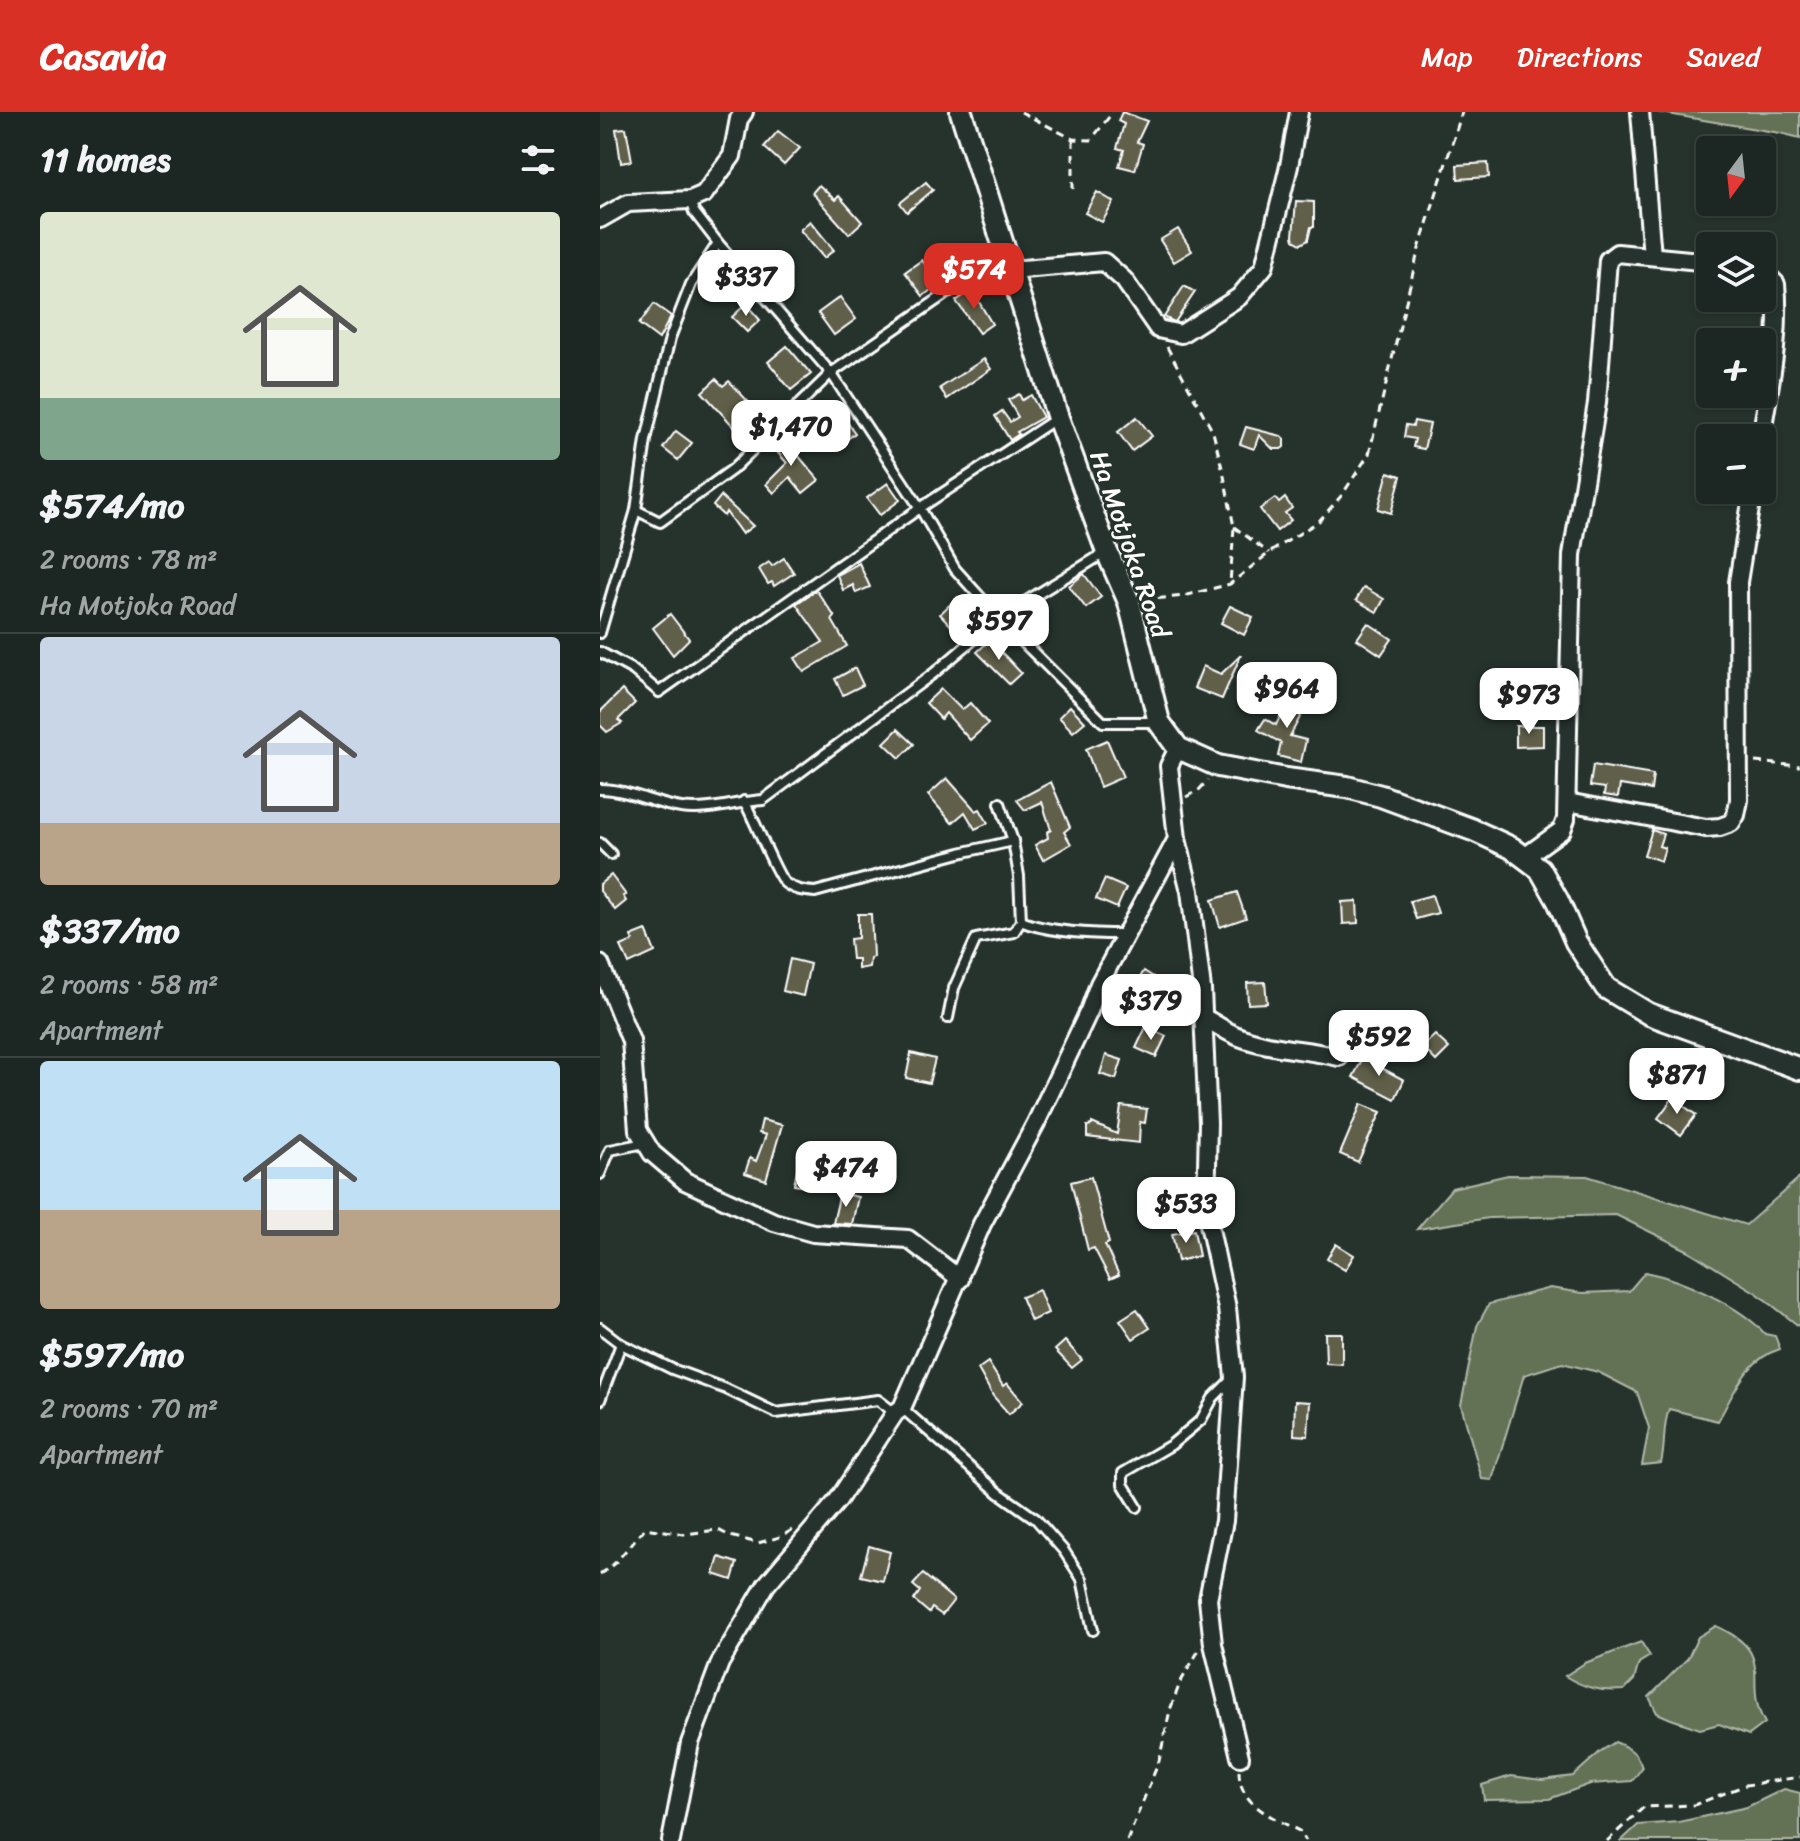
<!DOCTYPE html>
<meta charset="utf-8">
<style>
:root{--surface:#1c2622;--page:#29322f;--text:#f1f3f6;--muted:#a0a5a5;--line:#3a4340;--accent:#d93025}
body{margin:0;font-family:Sriracha,sans-serif;background:var(--page);color:var(--text);height:100vh;display:flex;flex-direction:column;font-size:30px;white-space:nowrap}
*{box-sizing:border-box;margin:0}
p{font-size:26px;color:var(--muted)}
.icon{flex:none;width:44px;height:44px;fill:none;stroke:currentColor;stroke-width:2;stroke-linecap:round;stroke-linejoin:round}
.map{position:relative;flex:1;overflow:hidden}
.details{display:flex;flex-direction:column;background:var(--surface);width:600px}
.details>*{flex:none}
.needle{width:52px;rotate:195deg}
.controls{position:absolute;left:1096px;top:24px;display:grid;gap:16px}
.controls a{display:grid;place-items:center;width:80px;height:80px;border-radius:8px;background:var(--surface);box-shadow:0 2px 6px #0004,0 0 0 2px var(--line);font-size:40px}
.price{position:absolute;translate:-50% -68px;padding:0 18px;border-radius:16px;background:#fff;color:#222;font-size:26px;line-height:52px;filter:drop-shadow(0 2px 4px #0008)}
.price::after{content:'';position:absolute;left:50%;top:48px;width:24px;height:18px;margin-left:-12px;background:inherit;clip-path:polygon(0 0,100% 0,50% 100%)}
.price.current{background:var(--accent);color:#fff}
ul{padding:0;list-style:none}
li{display:grid;align-content:center;gap:16px;height:424px;padding:0 40px}
li+li{border-top:2px solid var(--line)}
li span{display:grid;place-items:center;height:248px;border-radius:8px;color:#555}
li>.icon{margin-inline-start:auto}
span .icon{width:144px;height:144px;fill:#fffc;stroke-width:1}
li b{font-size:34px}
h2{display:flex;justify-content:space-between;align-items:center;height:96px;padding:0 40px;font-size:34px}
header{display:flex;align-items:center;gap:48px;box-sizing:border-box;height:112px;padding:0 40px;background:var(--accent);color:#fff}
header strong{font-size:38px}
nav{display:flex;gap:44px;margin-inline-start:auto;font-size:28px}
main{display:flex;flex:1;min-height:0}
.map>svg:first-child{display:block}
</style>
<header>
<strong>Casavia</strong>
<nav><a>Map</a><a>Directions</a><a>Saved</a></nav>
</header>
<main>
<section class="details">
<h2>11 homes<svg class="icon" aria-label="filters" viewBox="0 0 24 24"><path d="M4 7h16M4 17h16"/><circle cx="9" cy="7" r="2"/><circle cx="15" cy="17" r="2"/></svg></h2>
<ul>
<li><span style="background:linear-gradient(#dfe7d0 75%,#7fa58c 0)"><svg class="icon" aria-label="home" viewBox="0 0 24 24"><path d="M3 11l9-7 9 7M6 9v11h12V9"/></svg></span><div><b>$574/mo</b><p>2 rooms · 78 m²</p><p>Ha Motjoka Road</p></div></li>
<li><span style="background:linear-gradient(#c9d6e8 75%,#b9a48a 0)"><svg class="icon" aria-label="home" viewBox="0 0 24 24"><path d="M3 11l9-7 9 7M6 9v11h12V9"/></svg></span><div><b>$337/mo</b><p>2 rooms · 58 m²</p><p>Apartment</p></div></li>
<li><span style="background:linear-gradient(#bfe0f5 60%,#b9a48a 0)"><svg class="icon" aria-label="home" viewBox="0 0 24 24"><path d="M3 11l9-7 9 7M6 9v11h12V9"/></svg></span><div><b>$597/mo</b><p>2 rooms · 70 m²</p><p>Apartment</p></div></li>
</ul>
</section>
<div class="map">
<svg width="1200" height="1729" viewBox="0 0 1200 1729">
<rect width="100%" height="100%" fill="#26332d"/>
<filter id="ink" filterUnits="userSpaceOnUse"><feTurbulence type="fractalNoise" baseFrequency=".0125" numOctaves="2"/><feDisplacementMap in="SourceGraphic" scale="16" xChannelSelector="R" yChannelSelector="G"/><feConvolveMatrix kernelMatrix="1 2 1 2 8 2 1 2 1" color-interpolation-filters="sRGB"/></filter>
<g filter="url(#ink)">
<g fill="#647254" stroke="#b2b8aa" stroke-width="2">
<path d="M 1056,0 L 1200,0 L 1200,26 L 1180,21 Z"/>
<path d="M 908,1063 L 987,1064 L 1146,1113 L 1200,1065 L 1200,1215 L 1158,1182 L 1087,1138 L 1016,1103 L 889,1106 L 817,1117 L 852,1076 Z"/>
<path d="M 1045,1160 C 1081,1167 1141,1194 1165,1222 L 1175,1224 L 1180,1237 C 1145,1248 1135,1280 1118,1309 L 1069,1297 C 1062,1316 1066,1332 1061,1351 L 1042,1353 L 1049,1316 L 1037,1280 L 998,1260 L 962,1251 L 924,1263 L 892,1368 L 882,1367 L 861,1293 L 877,1214 L 889,1192 L 950,1176 L 983,1181 L 1029,1179 Z"/>
<path d="M 1116,1514 C 1180,1543 1140,1568 1165,1611 L 1149,1623 L 1119,1612 L 1100,1617 L 1071,1607 L 1057,1601 L 1049,1585 L 1088,1546 L 1098,1525 Z"/>
<path d="M 1041,1530 L 1050,1544 L 1039,1551 L 1034,1568 L 1024,1578 C 1001,1580 984,1576 965,1564 L 985,1551 Z"/>
<path d="M 1015,1630 C 1030,1636 1038,1641 1042,1656 L 1032,1669 L 990,1672 L 949,1687 L 884,1688 L 882,1673 L 911,1664 L 942,1668 L 973,1664 L 1001,1639 Z"/>
<path d="M 1184,1677 L 1200,1681 L 1200,1729 L 1021,1729 L 1038,1713 L 1079,1710 L 1147,1695 Z"/>
</g>
<g fill="#615e4a" stroke="#fff" stroke-width="2">
<path d="M 522,0 L 547,9 L 537,30 L 543,32 L 535,58 L 519,54 L 524,38 L 517,36 L 524,12 L 518,9 Z"/>
<path d="M 26,16 L 32,49 L 21,51 L 16,17 Z"/>
<path d="M 178,19 L 200,36 L 184,53 L 164,35 Z"/>
<path d="M 888,51 L 889,65 L 858,67 L 857,53 Z"/>
<path d="M 326,70 L 333,78 L 307,100 L 300,91 Z"/>
<path d="M 219,73 L 235,88 L 239,84 L 262,110 L 249,122 L 212,81 Z"/>
<path d="M 497,80 L 514,90 L 502,110 L 485,101 Z"/>
<path d="M 696,89 L 714,90 L 714,115 L 711,115 L 708,128 L 701,132 L 694,128 L 693,124 Z"/>
<path d="M 210,109 L 234,138 L 224,146 L 200,118 Z"/>
<path d="M 578,117 L 592,139 L 574,150 L 560,128 Z"/>
<path d="M 322,148 L 339,172 L 323,184 L 305,160 Z"/>
<path d="M 584,174 L 595,180 L 575,210 L 570,208 L 564,205 Z"/>
<path d="M 372,178 L 392,212 L 379,221 L 356,189 Z"/>
<path d="M 240,185 L 256,207 L 234,223 L 218,201 Z"/>
<path d="M 54,192 L 71,204 L 59,227 L 39,212 Z"/>
<path d="M 146,192 L 160,208 L 147,220 L 132,205 Z"/>
<path d="M 187,234 L 211,262 L 191,278 L 168,250 Z"/>
<path d="M 384,247 L 391,257 L 347,287 L 340,276 Z"/>
<path d="M 116,267 L 123,274 L 129,269 L 155,297 L 135,316 L 102,280 Z"/>
<path d="M 419,282 L 422,288 L 431,283 L 443,305 L 417,320 L 419,322 L 410,328 L 395,304 L 402,299 L 410,310 L 418,305 L 408,288 Z"/>
<path d="M 239,299 L 255,321 L 245,329 L 229,306 Z"/>
<path d="M 537,305 L 552,324 L 532,339 L 518,320 Z"/>
<path d="M 814,309 L 830,312 L 824,337 L 813,335 L 815,327 L 804,325 L 806,313 L 813,314 Z"/>
<path d="M 646,315 L 681,324 L 684,327 L 684,335 L 681,337 L 673,337 L 659,323 L 654,337 L 640,332 Z"/>
<path d="M 76,319 L 92,331 L 78,348 L 63,336 Z"/>
<path d="M 181,323 L 219,368 L 203,381 L 190,365 L 174,381 L 166,372 L 187,351 L 170,332 Z"/>
<path d="M 788,360 L 801,364 L 791,401 L 778,397 Z"/>
<path d="M 288,371 L 300,388 L 280,403 L 267,386 Z"/>
<path d="M 121,384 L 153,414 L 142,422 L 126,400 L 124,404 L 113,394 Z"/>
<path d="M 675,386 L 679,391 L 685,386 L 692,396 L 685,401 L 691,408 L 677,419 L 660,397 Z"/>
<path d="M 184,446 L 194,461 L 174,474 L 172,470 L 168,472 L 159,457 L 169,450 L 172,454 Z"/>
<path d="M 259,451 L 270,475 L 256,481 L 253,473 L 243,478 L 237,463 Z"/>
<path d="M 484,462 L 501,485 L 486,496 L 469,474 Z"/>
<path d="M 764,475 L 784,487 L 777,500 L 756,488 Z"/>
<path d="M 216,478 L 235,505 L 232,508 L 247,534 L 204,560 L 195,546 L 223,530 L 196,492 Z"/>
<path d="M 358,485 L 375,504 L 357,520 L 340,502 Z"/>
<path d="M 630,494 L 653,505 L 644,523 L 621,511 Z"/>
<path d="M 70,502 L 89,527 L 73,543 L 53,516 Z"/>
<path d="M 768,511 L 792,527 L 781,543 L 757,527 Z"/>
<path d="M 390,528 L 421,561 L 409,572 L 377,540 Z"/>
<path d="M 641,543 L 622,587 L 594,576 L 603,554 L 621,562 Z"/>
<path d="M 255,556 L 263,573 L 243,583 L 235,567 Z"/>
<path d="M 341,577 L 362,598 L 370,591 L 388,612 L 370,628 L 346,601 L 341,607 L 326,591 Z"/>
<path d="M 22,578 L 35,591 L 18,608 L 22,611 L 7,620 L 0,613 L 0,600 Z"/>
<path d="M 690,584 L 707,592 L 690,624 L 706,628 L 701,650 L 678,644 L 681,631 L 658,618 L 665,607 L 676,613 Z"/>
<path d="M 470,594 L 485,610 L 473,620 L 459,605 Z"/>
<path d="M 916,614 L 943,614 L 943,634 L 916,635 Z"/>
<path d="M 298,617 L 314,632 L 300,646 L 284,631 Z"/>
<path d="M 507,628 L 523,665 L 500,675 L 486,637 Z"/>
<path d="M 993,653 L 1053,663 L 1051,678 L 1020,673 L 1018,685 L 1004,683 L 1005,676 L 990,674 Z"/>
<path d="M 347,666 L 376,699 L 380,697 L 388,711 L 375,717 L 365,700 L 352,711 L 328,683 Z"/>
<path d="M 451,670 L 470,715 L 464,720 L 471,732 L 443,748 L 435,733 L 448,726 L 447,720 L 451,718 L 442,690 L 425,698 L 417,688 Z"/>
<path d="M 1052,718 L 1063,722 L 1059,734 L 1065,736 L 1061,749 L 1044,743 Z"/>
<path d="M 11,763 L 26,783 L 23,784 L 26,789 L 15,798 L 0,779 L 0,772 Z"/>
<path d="M 505,767 L 526,776 L 517,796 L 496,787 Z"/>
<path d="M 637,780 L 646,806 L 620,815 L 612,788 Z"/>
<path d="M 832,783 L 838,801 L 816,807 L 810,789 Z"/>
<path d="M 757,789 L 758,811 L 743,812 L 742,790 Z"/>
<path d="M 258,802 L 271,802 L 273,845 L 270,846 L 269,855 L 258,857 L 258,847 L 252,847 L 250,827 L 258,826 Z"/>
<path d="M 46,818 L 55,840 L 29,852 L 21,834 L 33,829 L 31,824 Z"/>
<path d="M 190,847 L 210,852 L 203,884 L 183,879 Z"/>
<path d="M 544,859 L 569,875 L 554,899 L 529,884 Z"/>
<path d="M 665,870 L 667,891 L 648,892 L 647,871 Z"/>
<path d="M 546,915 L 566,924 L 556,945 L 536,936 Z"/>
<path d="M 835,923 L 849,936 L 836,949 L 822,935 Z"/>
<path d="M 311,941 L 335,947 L 329,971 L 306,966 Z"/>
<path d="M 506,943 L 522,948 L 516,967 L 500,962 Z"/>
<path d="M 763,946 L 804,968 L 795,987 L 753,965 Z"/>
<path d="M 1073,986 L 1096,1003 L 1081,1023 L 1058,1006 Z"/>
<path d="M 761,992 L 781,1000 L 758,1050 L 740,1042 Z"/>
<path d="M 521,994 L 547,997 L 545,1011 L 540,1010 L 539,1031 L 487,1025 L 487,1014 L 492,1013 L 492,1011 L 517,1022 Z"/>
<path d="M 162,1008 L 182,1013 L 166,1068 L 145,1061 L 150,1046 L 156,1049 L 166,1023 L 159,1021 Z"/>
<path d="M 199,1048 L 222,1053 L 217,1077 L 194,1073 Z"/>
<path d="M 491,1065 L 509,1131 L 505,1133 L 519,1163 L 510,1167 L 494,1136 L 488,1138 L 471,1070 Z"/>
<path d="M 240,1081 L 258,1085 L 252,1112 L 233,1111 Z"/>
<path d="M 594,1118 L 599,1144 L 578,1149 L 572,1122 Z"/>
<path d="M 736,1132 L 754,1143 L 745,1158 L 727,1147 Z"/>
<path d="M 439,1178 L 448,1201 L 431,1209 L 421,1185 Z"/>
<path d="M 537,1197 L 550,1216 L 533,1227 L 520,1208 Z"/>
<path d="M 725,1221 L 742,1221 L 742,1252 L 726,1251 Z"/>
<path d="M 465,1229 L 482,1248 L 472,1256 L 455,1238 Z"/>
<path d="M 388,1250 L 403,1274 L 407,1271 L 423,1290 L 409,1302 L 393,1284 L 378,1257 Z"/>
<path d="M 695,1289 L 710,1290 L 708,1324 L 694,1323 Z"/>
<path d="M 269,1434 L 290,1440 L 283,1469 L 261,1464 Z"/>
<path d="M 119,1445 L 137,1451 L 132,1468 L 114,1462 Z"/>
<path d="M 323,1462 L 354,1488 L 342,1503 L 332,1496 L 329,1501 L 314,1488 L 320,1479 L 313,1473 Z"/>
</g>
<g fill="none" stroke-linecap="round" stroke-linejoin="round">
<g stroke="#fff" stroke-width="14">
<g id="service">
<path d="M 90,88 L 94,100 L 118,131 L 231,261 L 320,396 L 355,457 L 399,506 L 503,610 L 558,610"/>
<path d="M 36,398 L 60,410 L 133,357 L 231,261 L 382,157 L 407,146"/>
<path d="M 0,521 L 36,398 L 46,328 L 70,226 L 91,172 L 118,131"/>
<path d="M 0,540 L 33,558 L 59,580 L 320,396 L 457,306"/>
<path d="M 0,677 C 27,677 54,692 81,696 C 109,700 135,690 163,688 L 334,561 L 399,506 L 506,440"/>
<path d="M 144,689 C 153,704 177,765 185,771 C 194,778 203,779 215,780 L 360,741 L 413,729"/>
<path d="M 400,691 L 413,729 L 419,764 L 421,809 C 446,820 496,822 524,822"/>
<path d="M 0,731 L 11,742"/>
<path d="M 348,906 L 354,876 L 376,827 L 414,820 L 421,809"/>
<path d="M 0,1062 L 10,1038 L 45,1031"/>
<path d="M 0,1216 L 21,1232 L 72,1257 L 126,1277 L 176,1301 L 278,1288 L 295,1301"/>
<path d="M 0,1288 L 21,1232"/>
<path d="M 302,1296 L 399,1381 L 436,1407 L 464,1439 L 482,1467 L 493,1518"/>
<path d="M 537,1395 L 523,1372 L 523,1361 L 571,1333 L 601,1308 L 613,1286 L 633,1266"/>
</g>
</g>
<g stroke="#fff" stroke-width="22">
<g id="minor">
<path d="M 1040,0 L 1052,144"/>
<path d="M 0,107 L 28,91 L 90,88 L 104,82 L 132,44 L 139,7 L 144,0"/>
<path d="M 411,158 L 504,150 L 524,168 L 558,217 L 581,222 L 639,185 L 664,155 L 689,54 L 699,0"/>
<path d="M 1161,326 C 1169,276 1181,223 1176,172 L 1162,158"/>
<path d="M 578,636 L 569,654 L 577,727 L 590,779 L 602,877 L 608,1011 L 606,1098 L 627,1196 L 634,1265 L 624,1409 L 608,1487 L 613,1532 L 640,1645"/>
<path d="M 967,690 L 1106,716 L 1120,715 L 1131,711 L 1136,703 L 1139,688 L 1138,470 L 1153,378"/>
<path d="M 926,744 L 962,718 L 966,707 L 972,443 L 997,291 L 1008,148 L 1017,141 L 1110,150"/>
<path d="M 0,852 L 31,929 L 38,1018 L 52,1041 L 85,1069 L 174,1110 L 213,1121 L 308,1127 L 360,1167"/>
<path d="M 603,905 C 614,911 625,919 637,924 C 669,937 705,937 739,945"/>
<path d="M 71,1729 L 90,1631 L 120,1551 L 166,1473 L 238,1388 L 295,1301 L 302,1296 L 382,1112 L 436,1011 L 489,899 L 499,872 L 577,727"/>
</g>
</g>
<g stroke="#fff" stroke-width="26">
<path id="tertiary" d="M 361,0 L 458,306 L 507,440 L 529,490 L 559,610 L 578,636 L 618,654 L 686,667 L 747,675 L 781,684 L 873,718 L 912,736 L 940,757 L 958,789 L 976,830 L 1006,876 L 1049,902 L 1200,957"/>
</g>
<g stroke="#fff" stroke-width="3" stroke-dasharray="8 6" stroke-linecap="butt">
<path d="M 421,0 L 473,27 L 491,28 L 513,0"/>
<path d="M 473,27 L 473,78"/>
<path d="M 567,235 L 613,320 L 624,364 L 634,415 L 630,472"/>
<path d="M 634,415 L 669,441"/>
<path d="M 544,488 L 584,484 L 630,472 L 669,441 L 719,409 L 742,383 L 769,342 L 818,140 L 862,0"/>
<path d="M 1155,650 L 1200,654"/>
<path d="M 586,685 L 599,678 L 608,668"/>
<path d="M 0,1463 L 16,1450 L 45,1416 L 84,1422 L 118,1418 L 130,1424 L 158,1431 L 180,1425 L 192,1418"/>
<path d="M 639,1659 C 639,1694 673,1705 701,1720 L 706,1729"/>
<path d="M 527,1729 L 559,1649 L 570,1598 L 580,1571 L 599,1538"/>
<path d="M 1007,1729 L 1044,1695 L 1094,1693 L 1146,1673 L 1200,1665"/>
</g>
<use href="#service" stroke="#26332d" stroke-width="8"/>
<use href="#minor" stroke="#26332d" stroke-width="16"/>
<use href="#tertiary" stroke="#26332d" stroke-width="20"/>
</g>
</g>
<g text-anchor="middle" stroke-width="6" stroke-linejoin="round" paint-order="stroke">
<g font-size="26" fill="#fff" stroke="#26332d">
<text transform="translate(530 432) rotate(71)" y="9">Ha Motjoka Road</text>
</g>
</g>
</svg>
<div class="controls">
<a><svg class="needle" viewBox="-14 -14 28 28"><path d="M0-13l5 13h-10z" fill="#e53935"/><path d="M0 13l5-13h-10z" fill="#a0a5a5"/></svg></a>
<a><svg class="icon" aria-label="layers" viewBox="0 0 24 24"><path d="M12 4l9 5-9 5-9-5zM3 14l9 5 9-5"/></svg></a>
<a>+</a>
<a>−</a>
</div>
<b class="price current" style="left:374px;top:199px">$574</b>
<b class="price" style="left:146px;top:206px">$337</b>
<b class="price" style="left:191px;top:356px">$1,470</b>
<b class="price" style="left:399px;top:550px">$597</b>
<b class="price" style="left:687px;top:618px">$964</b>
<b class="price" style="left:929px;top:624px">$973</b>
<b class="price" style="left:551px;top:930px">$379</b>
<b class="price" style="left:779px;top:966px">$592</b>
<b class="price" style="left:1077px;top:1004px">$871</b>
<b class="price" style="left:246px;top:1097px">$474</b>
<b class="price" style="left:586px;top:1133px">$533</b>
</div>
</main>
